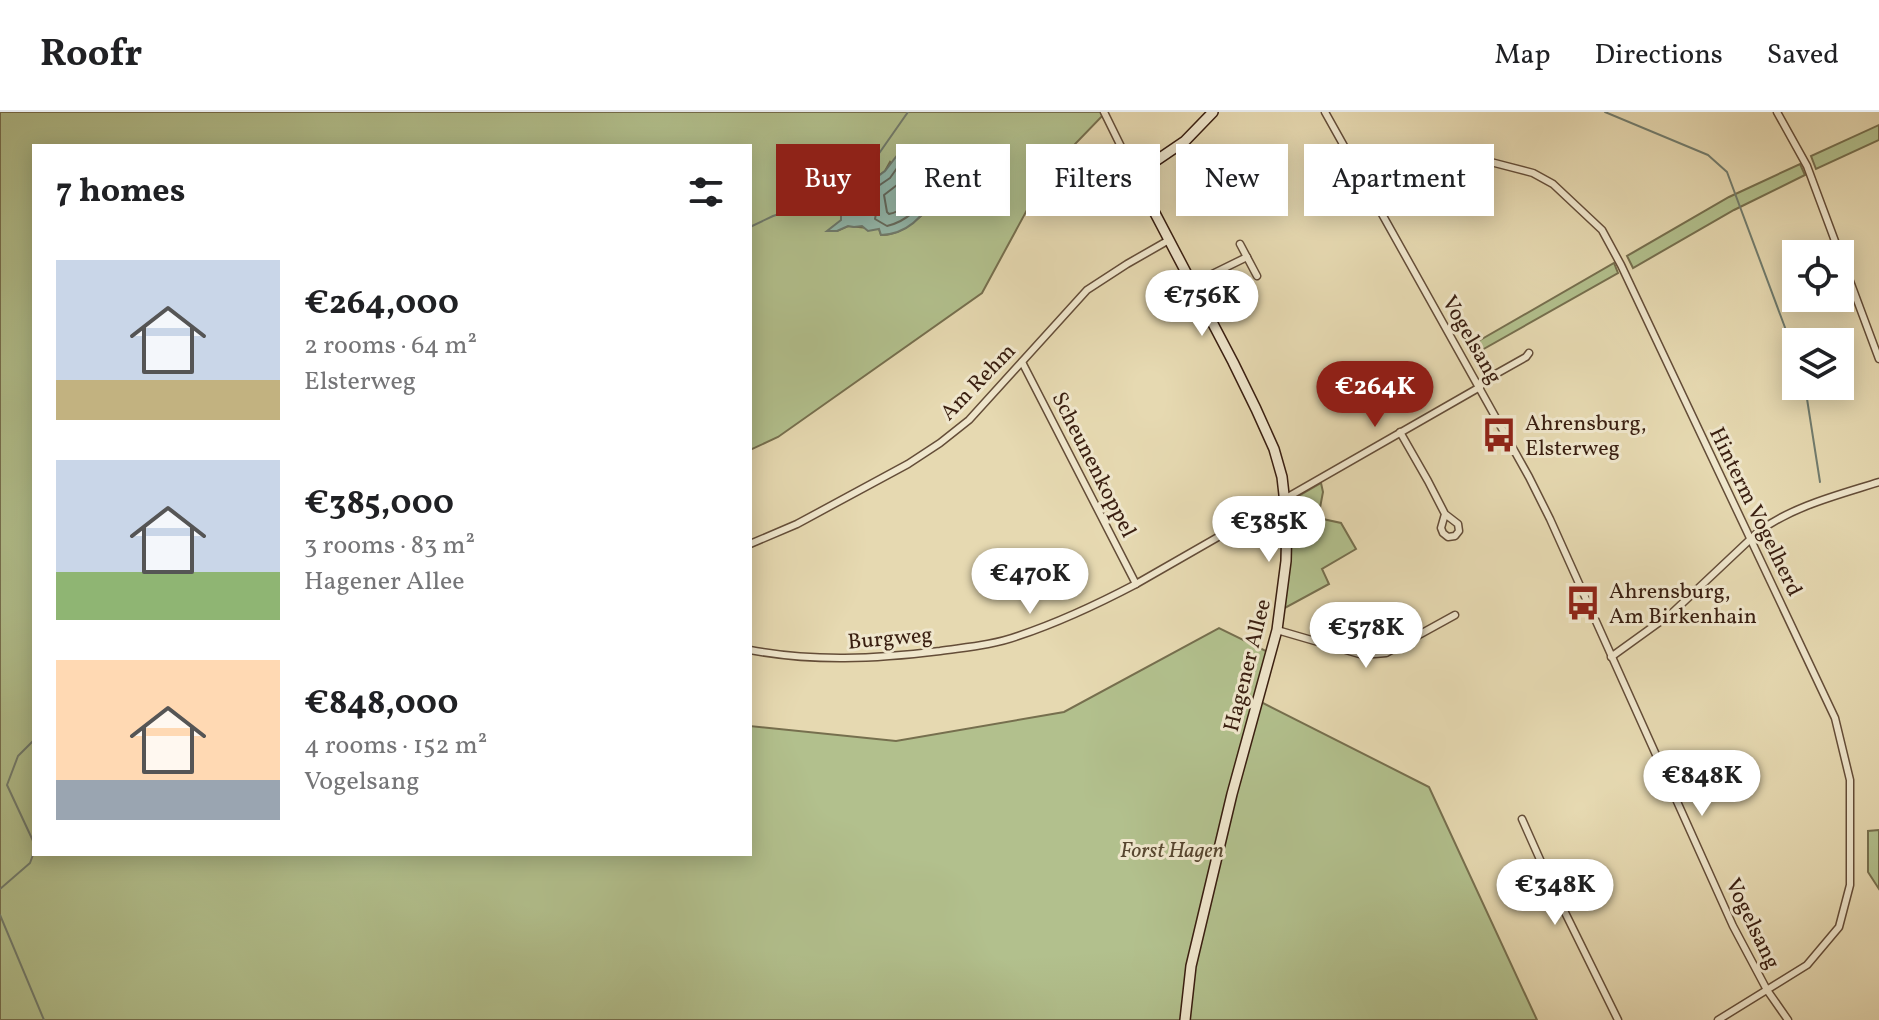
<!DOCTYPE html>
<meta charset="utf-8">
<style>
:root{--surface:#fff;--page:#f6f6f6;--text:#202124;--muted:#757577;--line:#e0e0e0;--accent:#8f2418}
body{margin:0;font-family:Vollkorn,serif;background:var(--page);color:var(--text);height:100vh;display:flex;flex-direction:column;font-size:30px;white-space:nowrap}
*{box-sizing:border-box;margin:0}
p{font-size:26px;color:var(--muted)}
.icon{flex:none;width:44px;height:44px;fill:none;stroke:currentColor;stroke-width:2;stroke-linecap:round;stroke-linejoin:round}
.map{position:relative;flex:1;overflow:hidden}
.sheet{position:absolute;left:32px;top:32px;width:720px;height:712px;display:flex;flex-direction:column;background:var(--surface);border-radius:0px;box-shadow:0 4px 20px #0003}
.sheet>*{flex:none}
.guide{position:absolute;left:776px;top:32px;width:760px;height:72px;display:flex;gap:16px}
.fabs{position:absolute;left:1782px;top:128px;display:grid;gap:16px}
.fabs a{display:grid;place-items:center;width:72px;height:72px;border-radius:0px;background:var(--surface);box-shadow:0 4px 20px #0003;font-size:40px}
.price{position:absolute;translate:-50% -68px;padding:0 18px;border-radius:28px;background:#fff;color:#222;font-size:26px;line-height:52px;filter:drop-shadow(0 2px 4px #0008)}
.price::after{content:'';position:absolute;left:50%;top:48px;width:24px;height:18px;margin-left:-12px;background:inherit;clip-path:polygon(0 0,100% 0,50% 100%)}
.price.selected{background:var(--accent);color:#fff}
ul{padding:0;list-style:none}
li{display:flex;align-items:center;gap:24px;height:200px;padding:0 24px}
li span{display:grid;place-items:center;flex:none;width:224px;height:160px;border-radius:0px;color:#555}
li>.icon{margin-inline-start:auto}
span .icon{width:96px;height:96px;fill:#fffc;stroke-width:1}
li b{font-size:34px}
h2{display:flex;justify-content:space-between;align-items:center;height:96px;padding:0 24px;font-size:34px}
.pill{padding:0 28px;border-radius:0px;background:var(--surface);box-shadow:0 4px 20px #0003;font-size:28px;line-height:72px}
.pill.selected{background:var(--accent);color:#fff}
header{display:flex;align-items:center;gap:48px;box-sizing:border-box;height:112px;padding:0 40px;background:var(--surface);border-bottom:2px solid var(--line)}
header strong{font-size:38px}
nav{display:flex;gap:44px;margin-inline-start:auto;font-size:28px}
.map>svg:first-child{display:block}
</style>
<header>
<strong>Roofr</strong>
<nav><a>Map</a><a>Directions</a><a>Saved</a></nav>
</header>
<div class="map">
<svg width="1879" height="908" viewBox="0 0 1879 908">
<rect width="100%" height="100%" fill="#e6d9b1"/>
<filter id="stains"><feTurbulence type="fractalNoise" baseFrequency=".0025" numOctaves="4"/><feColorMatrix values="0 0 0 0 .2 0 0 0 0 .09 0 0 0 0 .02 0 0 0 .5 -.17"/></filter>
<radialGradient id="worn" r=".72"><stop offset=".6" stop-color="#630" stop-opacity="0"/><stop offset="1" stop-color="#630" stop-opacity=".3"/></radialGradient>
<g fill="#b2c08d" stroke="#766f4e" stroke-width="2" fill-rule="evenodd">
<path d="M 0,0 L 1106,0 L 1047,61 L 982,181 L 778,325 L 750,338 L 750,34 L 34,34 L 34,742 L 750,742 L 750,614 L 896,629 L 1064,600 L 1219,516 L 1268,540 L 1255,587 L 1429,675 L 1537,908 L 0,908 ZM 890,50 L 929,97 C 914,110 901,123 881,123 L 879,117 L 848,114 L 837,119 L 828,119 C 844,104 854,109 869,99 L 865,87 L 873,68 L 885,59 Z"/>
<path d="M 1879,13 L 1879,28 L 1816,57 L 1811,44 Z"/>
<path d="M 1800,52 L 1805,63 L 1734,98 L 1633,156 L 1627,144 L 1729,85 Z"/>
<path d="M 1614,151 L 1618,161 L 1473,243 L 1468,235 Z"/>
<path d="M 1321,371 L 1323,380 L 1319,401 L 1323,407 L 1341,411 L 1356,437 L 1322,457 L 1329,472 L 1283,497 L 1291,408 L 1290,389 Z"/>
<path d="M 1879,718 L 1879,777 L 1868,760 L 1868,719 Z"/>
</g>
<path fill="#96baac" stroke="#717c6e" stroke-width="2" d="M 902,37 C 920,45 932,57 938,76 C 927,101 910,122 881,123 L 879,117 L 868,119 L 862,114 L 854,115 L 848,114 L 837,119 L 827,119 L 841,108 L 841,101 L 845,97 L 864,102 L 869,99 L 859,77 L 868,67 L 873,68 L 885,59 Z"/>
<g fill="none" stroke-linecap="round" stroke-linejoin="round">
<g stroke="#686c5e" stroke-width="2">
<path d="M 906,47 C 917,52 927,64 929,76 C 921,95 908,109 887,114 L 875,107 L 877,96 L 871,79 L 890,66 L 902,49 Z"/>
<path d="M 907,61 C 912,65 919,70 918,77 C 917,89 899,100 889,102 L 887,100 L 884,83 L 897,73 Z"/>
</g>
<g stroke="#717c6e" stroke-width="2">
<path d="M 1605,0 L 1708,43 L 1727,60 L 1796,245"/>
<path d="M 750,115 L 773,104 L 831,85 L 873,50 L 908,0"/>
<path d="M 1805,274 L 1820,370"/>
<path d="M 34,628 L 18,644 L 7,673 L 34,731"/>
<path d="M 0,777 L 30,751 L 34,740"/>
<path d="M 0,803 L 44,908"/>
</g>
<g stroke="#644d38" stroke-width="9">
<g id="street">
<path d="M 1104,0 L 1135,63"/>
<path d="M 1325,0 L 1529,365 L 1550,407 L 1733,814 L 1767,878 L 1788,908"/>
<path d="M 1777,0 L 1807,54 L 1879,247"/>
<path d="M 1364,70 L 1414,46 L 1435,41 L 1483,48 L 1533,61 L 1553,72 L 1602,118 L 1621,153 L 1835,606 L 1850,668 L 1850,773 L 1839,815 L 1807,853 L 1718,908"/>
<path d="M 1240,132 L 1257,164"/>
<path d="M 1192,172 L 1247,145"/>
<path d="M 1022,250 L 1136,472"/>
<path d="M 1478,272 L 1526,245 L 1529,241"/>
<path d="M 1400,320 L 1428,369 L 1445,402 L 1441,416 L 1443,421 L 1448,425 L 1455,424 L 1459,419 L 1458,412 L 1445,402"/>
<path d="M 750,432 L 797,412 L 908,352 L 940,331 L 969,308 L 1087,178 L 1127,152 L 1169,128"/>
<path d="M 1277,518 L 1363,543 L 1386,541 L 1455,503"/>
<path d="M 750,538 C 814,550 875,547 940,539 C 967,535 993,533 1018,524 C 1060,510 1098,492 1136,472 L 1480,275"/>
<path d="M 1611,545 L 1672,501 L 1758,420 C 1793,394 1838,383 1879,370"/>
<path d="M 1522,707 L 1550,770 L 1618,908"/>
</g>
</g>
<g stroke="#391e10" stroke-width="12">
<path id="secondary" d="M 1185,908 L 1191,854 L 1232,682 L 1277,518 L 1286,449 L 1287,409 L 1282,365 L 1274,337 L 1256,297 L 1233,250 L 1135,63 L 1185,29 L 1213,0"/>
</g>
<use href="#street" stroke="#efe6cc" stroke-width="6"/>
<use href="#secondary" stroke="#efe6cc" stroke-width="9"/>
</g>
<defs>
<g id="bus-bare" transform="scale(2.76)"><path d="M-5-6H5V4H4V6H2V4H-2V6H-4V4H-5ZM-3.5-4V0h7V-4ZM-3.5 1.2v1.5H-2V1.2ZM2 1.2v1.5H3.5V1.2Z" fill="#8f2418" stroke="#efe6cc" stroke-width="2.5" paint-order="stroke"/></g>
</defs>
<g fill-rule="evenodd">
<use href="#bus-bare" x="1499" y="323"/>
<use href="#bus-bare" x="1583" y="491"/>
</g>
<g text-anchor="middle" stroke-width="6" stroke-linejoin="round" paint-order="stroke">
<g font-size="22" fill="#391e10" stroke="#efe6cc">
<text transform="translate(1473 227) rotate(60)" y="8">Vogelsang</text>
<text transform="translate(977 269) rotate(-46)" y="8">Am Rehm</text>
<text transform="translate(1095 352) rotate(63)" y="8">Scheunenkoppel</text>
<text transform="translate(1757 399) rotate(64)" y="8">Hinterm Vogelherd</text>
<text transform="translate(890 525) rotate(-5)" y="8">Burgweg</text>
<text transform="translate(1246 553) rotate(-76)" y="8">Hagener Allee</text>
<text transform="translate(1754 811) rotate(64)" y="8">Vogelsang</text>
</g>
<g font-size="22" fill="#391e10" stroke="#efe6cc" text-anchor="start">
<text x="1525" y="318">Ahrensburg,<tspan x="1525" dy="25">Elsterweg</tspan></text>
<text x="1609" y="486">Ahrensburg,<tspan x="1609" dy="25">Am Birkenhain</tspan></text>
</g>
<g font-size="22" font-style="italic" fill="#57462f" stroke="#efe6cc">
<text x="1172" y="745">Forst Hagen</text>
</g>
</g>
<rect width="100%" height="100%" filter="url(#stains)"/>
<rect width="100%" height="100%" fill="url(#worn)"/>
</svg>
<div class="fabs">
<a><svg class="icon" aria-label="locate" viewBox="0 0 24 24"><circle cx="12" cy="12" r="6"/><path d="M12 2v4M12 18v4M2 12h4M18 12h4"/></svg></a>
<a><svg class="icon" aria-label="layers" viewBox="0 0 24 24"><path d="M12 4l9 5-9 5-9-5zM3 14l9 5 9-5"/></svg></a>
</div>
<b class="price" style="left:1202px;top:226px">€756K</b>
<b class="price selected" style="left:1375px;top:317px">€264K</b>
<b class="price" style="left:1269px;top:452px">€385K</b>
<b class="price" style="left:1030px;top:504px">€470K</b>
<b class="price" style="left:1366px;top:558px">€578K</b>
<b class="price" style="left:1702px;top:706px">€848K</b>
<b class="price" style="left:1555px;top:815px">€348K</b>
<div class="guide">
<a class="pill selected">Buy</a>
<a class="pill">Rent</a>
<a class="pill">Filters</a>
<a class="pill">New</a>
<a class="pill">Apartment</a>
</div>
<section class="sheet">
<h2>7 homes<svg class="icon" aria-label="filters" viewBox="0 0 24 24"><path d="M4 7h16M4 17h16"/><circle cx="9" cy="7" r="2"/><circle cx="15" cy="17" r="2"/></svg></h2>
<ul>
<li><span style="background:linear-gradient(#c9d6e8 75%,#c2b280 0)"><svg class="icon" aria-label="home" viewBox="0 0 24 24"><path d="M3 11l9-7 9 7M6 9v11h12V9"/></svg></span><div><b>€264,000</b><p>2 rooms · 64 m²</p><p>Elsterweg</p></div></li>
<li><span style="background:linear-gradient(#c9d6e8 70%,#8fb573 0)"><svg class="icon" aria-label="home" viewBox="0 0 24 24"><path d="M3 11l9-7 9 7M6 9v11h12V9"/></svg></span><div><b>€385,000</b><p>3 rooms · 83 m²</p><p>Hagener Allee</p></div></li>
<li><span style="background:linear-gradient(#ffd9b3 75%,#9aa5b1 0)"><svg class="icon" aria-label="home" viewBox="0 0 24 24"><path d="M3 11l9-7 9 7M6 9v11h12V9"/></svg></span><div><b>€848,000</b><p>4 rooms · 152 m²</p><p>Vogelsang</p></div></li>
</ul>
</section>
</div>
